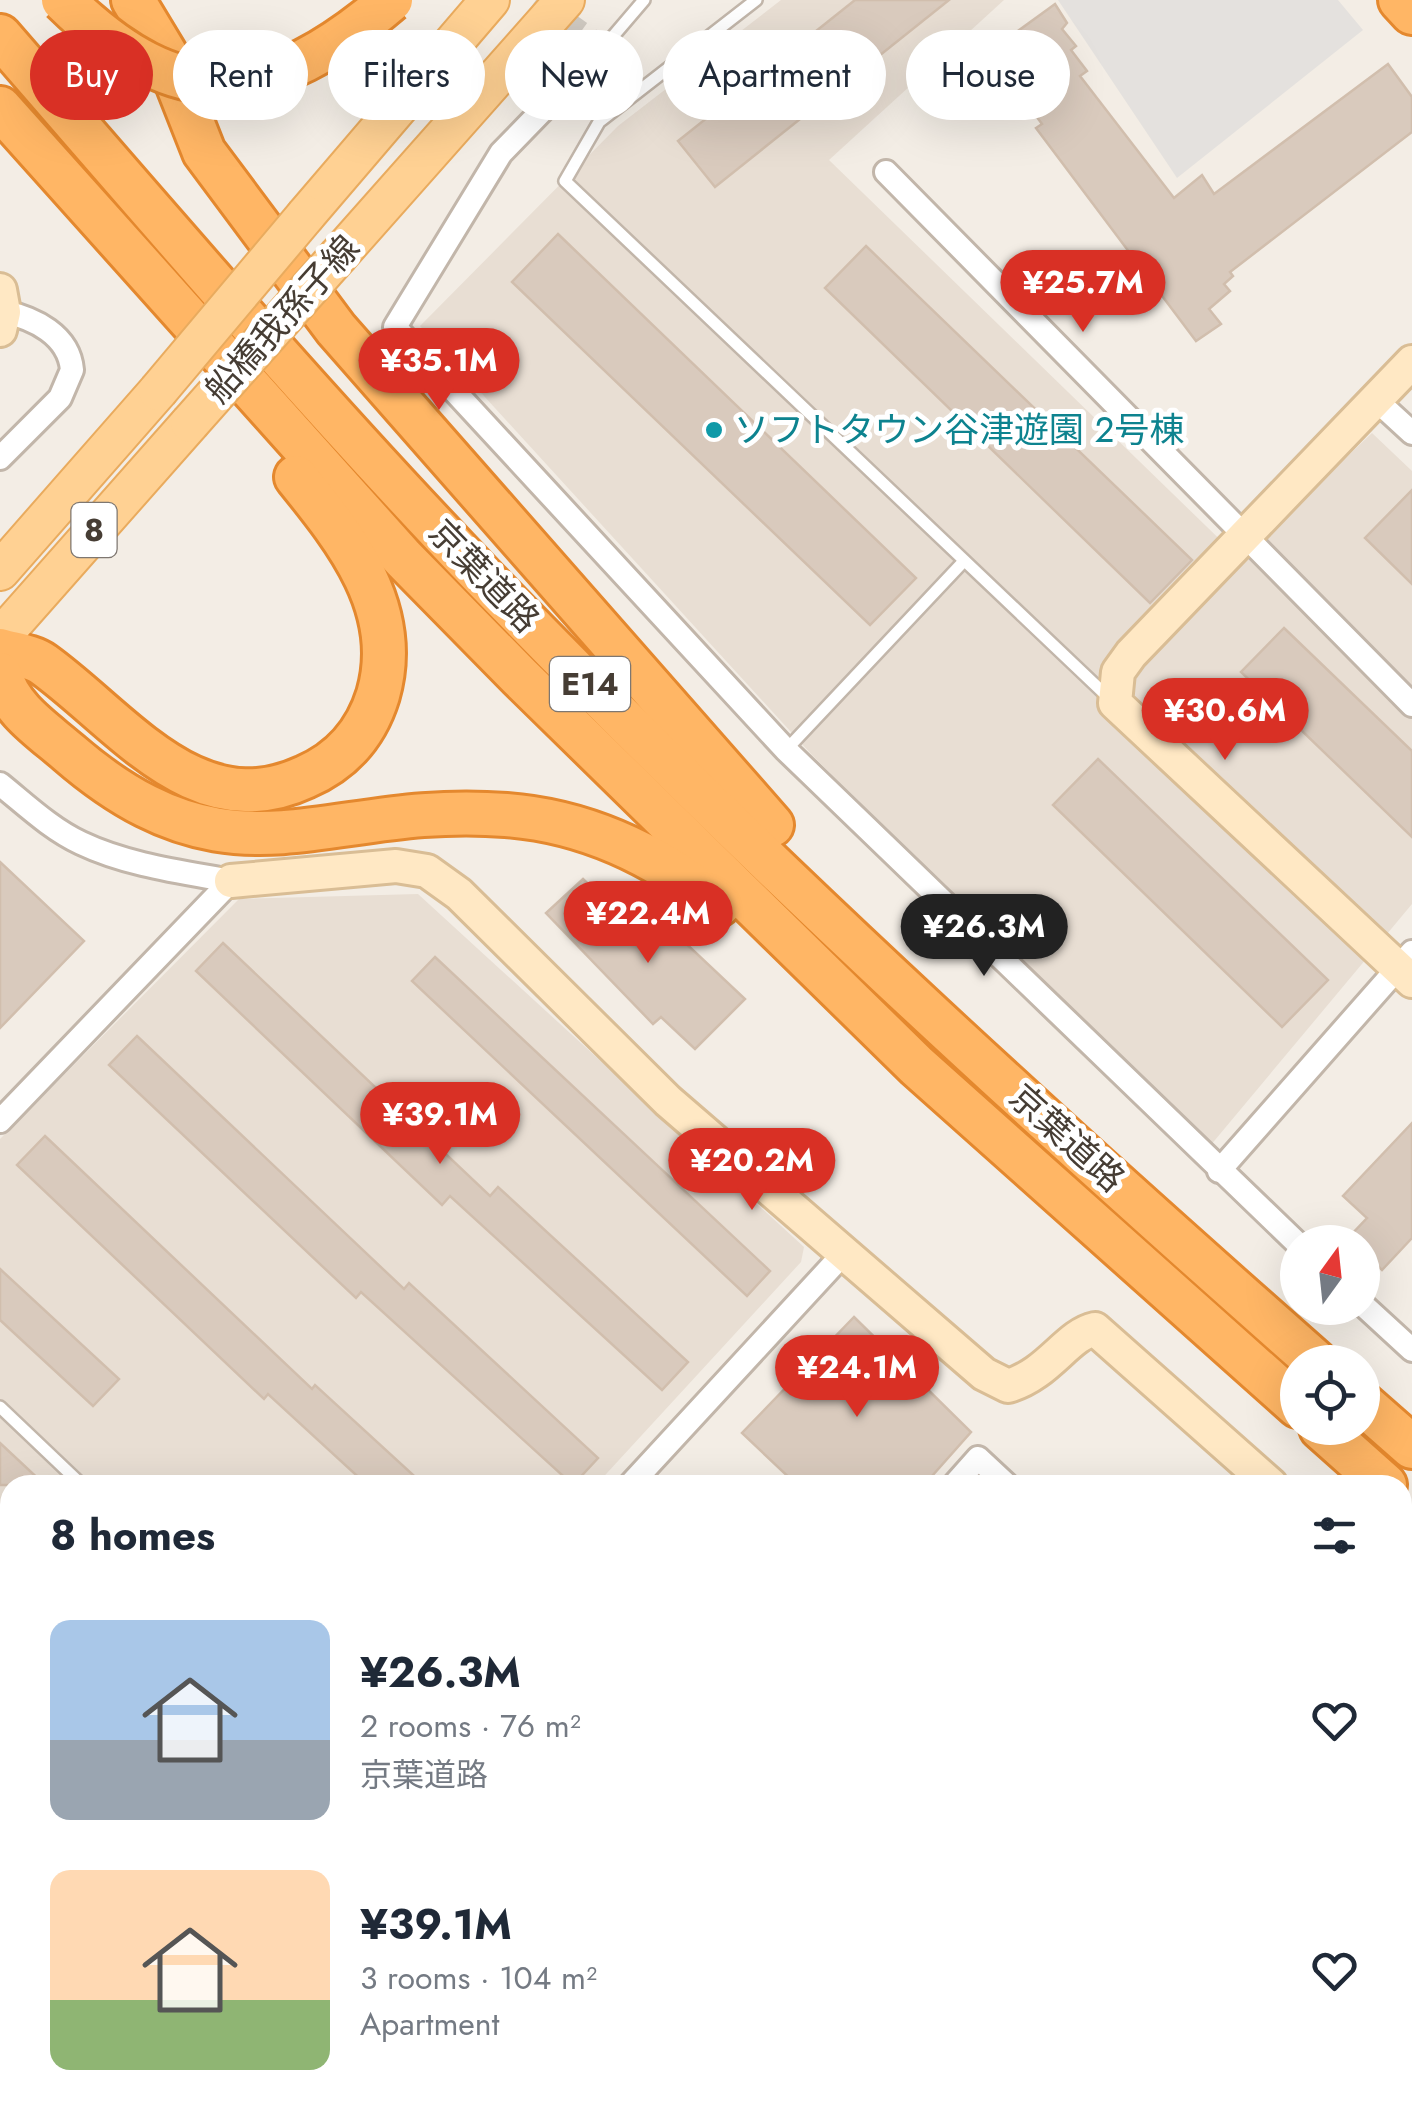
<!DOCTYPE html>
<meta charset="utf-8">
<style>
:root{--surface:#fff;--page:#f2f2f3;--text:#1f2937;--muted:#747a83;--accent:#d93025}
body{margin:0;font-family:Jost,"Noto Sans JP",sans-serif;background:var(--page);color:var(--text);height:100vh;display:flex;flex-direction:column;font-size:38px;white-space:nowrap}
*{box-sizing:border-box;margin:0}
p{font-size:32px;color:var(--muted)}
.icon{flex:none;width:55px;height:55px;fill:none;stroke:currentColor;stroke-width:2;stroke-linecap:round;stroke-linejoin:round}
.map{position:relative;flex:1;overflow:hidden}
.side{position:absolute;left:0px;top:1475px;width:1412px;height:640px;display:flex;flex-direction:column;background:var(--surface);border-radius:30px 30px 0 0;box-shadow:0 10px 40px #0002}
.side>*{flex:none}
.guide{position:absolute;left:30px;top:30px;width:1352px;height:90px;display:flex;gap:20px}
.needle{width:65px;rotate:15deg}
.controls{position:absolute;left:1280px;top:1225px;display:grid;gap:20px}
.controls a{display:grid;place-items:center;width:100px;height:100px;border-radius:50%;background:var(--surface);box-shadow:0 10px 40px #0002;font-size:50px}
.price{position:absolute;translate:-50% -85px;padding:0 22px;border-radius:35px;background:var(--accent);color:#fff;font-size:32px;line-height:65px;filter:drop-shadow(0 2px 5px #0008)}
.price::after{content:'';position:absolute;left:50%;top:60px;width:30px;height:22px;margin-left:-15px;background:inherit;clip-path:polygon(0 0,100% 0,50% 100%)}
.price.selected{background:#222;color:#fff}
ul{padding:0;list-style:none}
li{display:flex;align-items:center;gap:30px;height:250px;padding:0 50px}
li span{display:grid;place-items:center;flex:none;width:280px;height:200px;border-radius:20px;color:#555}
li>.icon{margin-inline-start:auto}
span .icon{width:120px;height:120px;fill:#fffc;stroke-width:1}
li b{font-size:42px}
h2{display:flex;justify-content:space-between;align-items:center;height:120px;padding:0 50px;font-size:42px}
.pill{padding:0 35px;border-radius:45px;background:var(--surface);box-shadow:0 10px 40px #0002;font-size:35px;line-height:90px}
.pill.selected{background:var(--accent);color:#fff}
.map>svg:first-child{display:block}
</style>
<div class="map">
<svg width="1412" height="2115" viewBox="0 0 1412 2115">
<rect width="100%" height="100%" fill="#f3ede5"/>
<g fill="#e8ded3">
<path d="M 781,0 L 1004,0 L 829,160 L 1240,559 L 1372,433 L 1412,471 L 1412,904 L 1210,1146 L 812,755 L 420,326 L 618,126 Z"/>
<path d="M 418,894 L 804,1247 L 801,1262 L 596,1485 L 10,1485 L 10,1986 L 0,1975 L 0,1139 L 239,899 Z"/>
</g>
<path fill="#e4e1de" d="M 1058,0 L 1338,0 L 1363,30 L 1177,178 Z"/>
<g fill="#d9cabd" stroke="#d1bead" stroke-width="2.5">
<path d="M 855,0 L 949,0 L 715,187 L 678,141 Z"/>
<path d="M 1055,4 L 1067,23 L 1062,29 L 1076,46 L 1071,50 L 1087,71 L 1080,76 L 1174,198 L 1202,175 L 1214,194 L 1388,64 L 1412,97 L 1412,132 L 1230,272 L 1233,276 L 1224,284 L 1230,291 L 1209,309 L 1221,324 L 1196,341 L 1036,128 L 1042,124 L 1026,102 L 1032,98 L 1013,75 L 1020,72 L 1000,44 Z"/>
<path d="M 558,234 L 916,578 L 870,625 L 512,282 Z"/>
<path d="M 866,246 L 1192,560 L 1150,603 L 825,288 Z"/>
<path d="M 1412,490 L 1412,584 L 1365,538 Z"/>
<path d="M 1284,628 L 1412,751 L 1412,837 L 1241,672 Z"/>
<path d="M 1098,759 L 1328,980 L 1282,1027 L 1053,805 Z"/>
<path d="M 0,862 L 84,941 L 0,1028 Z"/>
<path d="M 583,879 L 644,938 L 660,919 L 745,999 L 695,1049 L 661,1017 L 653,1024 L 546,913 Z"/>
<path d="M 223,943 L 490,1196 L 498,1187 L 688,1362 L 662,1390 L 450,1196 L 442,1205 L 196,971 Z"/>
<path d="M 435,957 L 770,1271 L 747,1296 L 412,981 Z"/>
<path d="M 137,1036 L 404,1289 L 409,1283 L 598,1458 L 573,1485 L 361,1292 L 356,1298 L 109,1065 Z"/>
<path d="M 1412,1123 L 1412,1238 L 1382,1270 L 1362,1251 L 1362,1242 L 1348,1238 L 1367,1218 L 1343,1196 Z"/>
<path d="M 45,1136 L 312,1389 L 315,1385 L 424,1485 L 367,1485 L 268,1394 L 264,1399 L 17,1165 Z"/>
<path d="M 0,1269 L 119,1379 L 93,1406 L 0,1320 Z"/>
<path d="M 854,1317 L 971,1432 L 924,1485 L 797,1485 L 742,1433 Z"/>
<path d="M 0,1443 L 45,1485 L 0,1485 Z"/>
</g>
<g fill="none" stroke-linecap="round" stroke-linejoin="round">
<path stroke="#d0cac2" stroke-width="22" stroke-dasharray="22 11" stroke-linecap="butt" d="M 536,0 L 603,48"/>
<g stroke="#c2b6aa" stroke-width="16">
<g id="lane">
<path d="M 756,0 L 599,122 L 565,181 L 1108,697"/>
<path d="M 603,48 L 644,0"/>
<path d="M 786,750 L 964,561"/>
<path d="M 0,1407 L 82,1485"/>
<path d="M 0,2008 L 10,2019"/>
<path d="M 563,2105 L 574,2115"/>
<path d="M 659,2105 L 670,2115"/>
</g>
</g>
<g stroke="#c2b6aa" stroke-width="28">
<g id="street">
<path d="M 603,48 L 501,153 L 395,327 L 786,750 L 1298,1244"/>
<path d="M 886,172 L 1412,705"/>
<path d="M 1375,399 L 1412,433"/>
<path d="M 0,458 L 60,398 L 72,370 C 69,335 34,318 4,312"/>
<path d="M 0,784 C 26,805 51,829 81,843 C 127,865 182,872 231,881"/>
<path d="M 0,1121 L 231,881"/>
<path d="M 1219,1171 L 1412,952"/>
<path d="M 1362,1304 L 1412,1350"/>
<path d="M 630,1485 L 845,1252"/>
<path d="M 954,1485 L 978,1458 L 1007,1485"/>
<path d="M 1402,1845 L 1412,1853"/>
<path d="M 1402,2042 L 1412,2050"/>
<path d="M 345,2105 L 355,2115"/>
<path d="M 788,2105 L 799,2115"/>
<path d="M 1014,2105 L 1025,2115"/>
<path d="M 1242,2105 L 1253,2115"/>
<path d="M 50,2115 L 59,2105"/>
</g>
</g>
<g stroke="#d9bd95" stroke-width="38">
<g id="secondary">
<path d="M 0,290 L 4,312 L 0,330"/>
<path d="M 1412,362 L 1131,654 L 1118,672 L 1115,703 L 1412,981"/>
<path d="M 231,881 L 396,866 L 427,871 L 459,894 L 668,1101 L 984,1374 L 1008,1386 C 1049,1374 1067,1335 1095,1329 L 1271,1485"/>
<path d="M 1402,1601 L 1412,1610"/>
</g>
</g>
<g stroke="#e9ab5e" stroke-width="42">
<g id="primary">
<path d="M 306,215 L 490,0"/>
<path d="M 339,255 L 565,0"/>
<path d="M 0,571 L 158,391"/>
<path d="M 0,638 L 190,423"/>
</g>
</g>
<g stroke="#e4882e" stroke-width="48">
<g id="highway">
<path d="M 133,0 L 165,53 L 204,152 L 336,329 L 772,825"/>
<path d="M 1400,0 L 1412,13"/>
<path d="M 0,36 C 158,218 315,402 482,576 C 747,851 1030,1110 1316,1362"/>
<path d="M 0,108 L 403,558 L 520,677 L 917,1066 L 1298,1406"/>
<path d="M 0,650 C 13,654 32,656 43,664 C 121,720 196,828 305,777 C 342,761 366,734 378,695 C 403,609 346,539 296,477"/>
<path d="M 0,674 C 11,710 40,728 68,752 C 235,897 325,800 506,815 C 586,821 657,855 719,905"/>
<path d="M 1362,1403 L 1412,1447"/>
<path d="M 1321,1428 L 1385,1485"/>
</g>
</g>
<use href="#lane" stroke="#fff" stroke-width="11"/>
<use href="#street" stroke="#fff" stroke-width="22"/>
<use href="#secondary" stroke="#ffe8c4" stroke-width="32"/>
<use href="#primary" stroke="#ffd193" stroke-width="38"/>
<use href="#highway" stroke="#ffb665" stroke-width="42"/>
<g stroke="#e9ab5e" stroke-width="42" stroke-linecap="butt">
<g id="primary-bridge">
<path d="M 158,391 L 306,215"/>
<path d="M 190,423 L 339,255"/>
</g>
</g>
<g stroke="#e4882e" stroke-width="48" stroke-linecap="butt">
<path id="highway-bridge" d="M 63,0 C 181,116 269,104 391,0"/>
</g>
<use href="#primary-bridge" stroke="#ffd193" stroke-width="38"/>
<use href="#highway-bridge" stroke="#ffb665" stroke-width="42"/>
</g>
<circle fill="#0f9aa8" stroke="#fff" stroke-width="4" cx="714" cy="430" r="10"/>
<g text-anchor="middle" stroke-width="10" stroke-linejoin="round" paint-order="stroke">
<g fill="#fff" stroke="#7e7771" stroke-width="2.5">
<rect x="71.5" y="503" width="45" height="54" rx="8"/>
<rect x="550" y="657" width="80" height="54" rx="8"/>
</g>
<g font-size="32" font-weight="bold" fill="#463d34">
<text x="94" y="541">8</text>
<text x="590" y="695">E14</text>
</g>
<g font-size="35" fill="#463d34" stroke="#fff">
<text transform="translate(282 319) rotate(-48)" y="12">船橋我孫子線</text>
<text transform="translate(484 576) rotate(46)" y="12">京葉道路</text>
<text transform="translate(1067 1138) rotate(42)" y="12">京葉道路</text>
</g>
<g font-size="35" fill="#0d838f" stroke="#fff" text-anchor="start">
<text x="734" y="442">ソフトタウン谷津遊園 2号棟</text>
</g>
</g>
</svg>
<div class="controls">
<a><svg class="needle" viewBox="-14 -14 28 28"><path d="M0-13l5 13h-10z" fill="#e53935"/><path d="M0 13l5-13h-10z" fill="#747a83"/></svg></a>
<a><svg class="icon" aria-label="locate" viewBox="0 0 24 24"><circle cx="12" cy="12" r="6"/><path d="M12 2v4M12 18v4M2 12h4M18 12h4"/></svg></a>
</div>
<b class="price" style="left:1083px;top:335px">¥25.7M</b>
<b class="price" style="left:439px;top:413px">¥35.1M</b>
<b class="price" style="left:1225px;top:763px">¥30.6M</b>
<b class="price" style="left:648px;top:966px">¥22.4M</b>
<b class="price selected" style="left:984px;top:979px">¥26.3M</b>
<b class="price" style="left:440px;top:1167px">¥39.1M</b>
<b class="price" style="left:752px;top:1213px">¥20.2M</b>
<b class="price" style="left:857px;top:1420px">¥24.1M</b>
<div class="guide">
<a class="pill selected">Buy</a>
<a class="pill">Rent</a>
<a class="pill">Filters</a>
<a class="pill">New</a>
<a class="pill">Apartment</a>
<a class="pill">House</a>
</div>
<section class="side">
<h2>8 homes<svg class="icon" aria-label="filters" viewBox="0 0 24 24"><path d="M4 7h16M4 17h16"/><circle cx="9" cy="7" r="2"/><circle cx="15" cy="17" r="2"/></svg></h2>
<ul>
<li><span style="background:linear-gradient(#a9c7e8 60%,#9aa5b1 0)"><svg class="icon" aria-label="home" viewBox="0 0 24 24"><path d="M3 11l9-7 9 7M6 9v11h12V9"/></svg></span><div><b>¥26.3M</b><p>2 rooms · 76 m²</p><p>京葉道路</p></div><svg class="icon" aria-label="heart" viewBox="0 0 24 24"><path d="M12 20l-8-8c-3-5 5-10 8-4 3-6 11-1 8 4z"/></svg></li>
<li><span style="background:linear-gradient(#ffd9b3 65%,#8fb573 0)"><svg class="icon" aria-label="home" viewBox="0 0 24 24"><path d="M3 11l9-7 9 7M6 9v11h12V9"/></svg></span><div><b>¥39.1M</b><p>3 rooms · 104 m²</p><p>Apartment</p></div><svg class="icon" aria-label="heart" viewBox="0 0 24 24"><path d="M12 20l-8-8c-3-5 5-10 8-4 3-6 11-1 8 4z"/></svg></li>
</ul>
</section>
</div>
